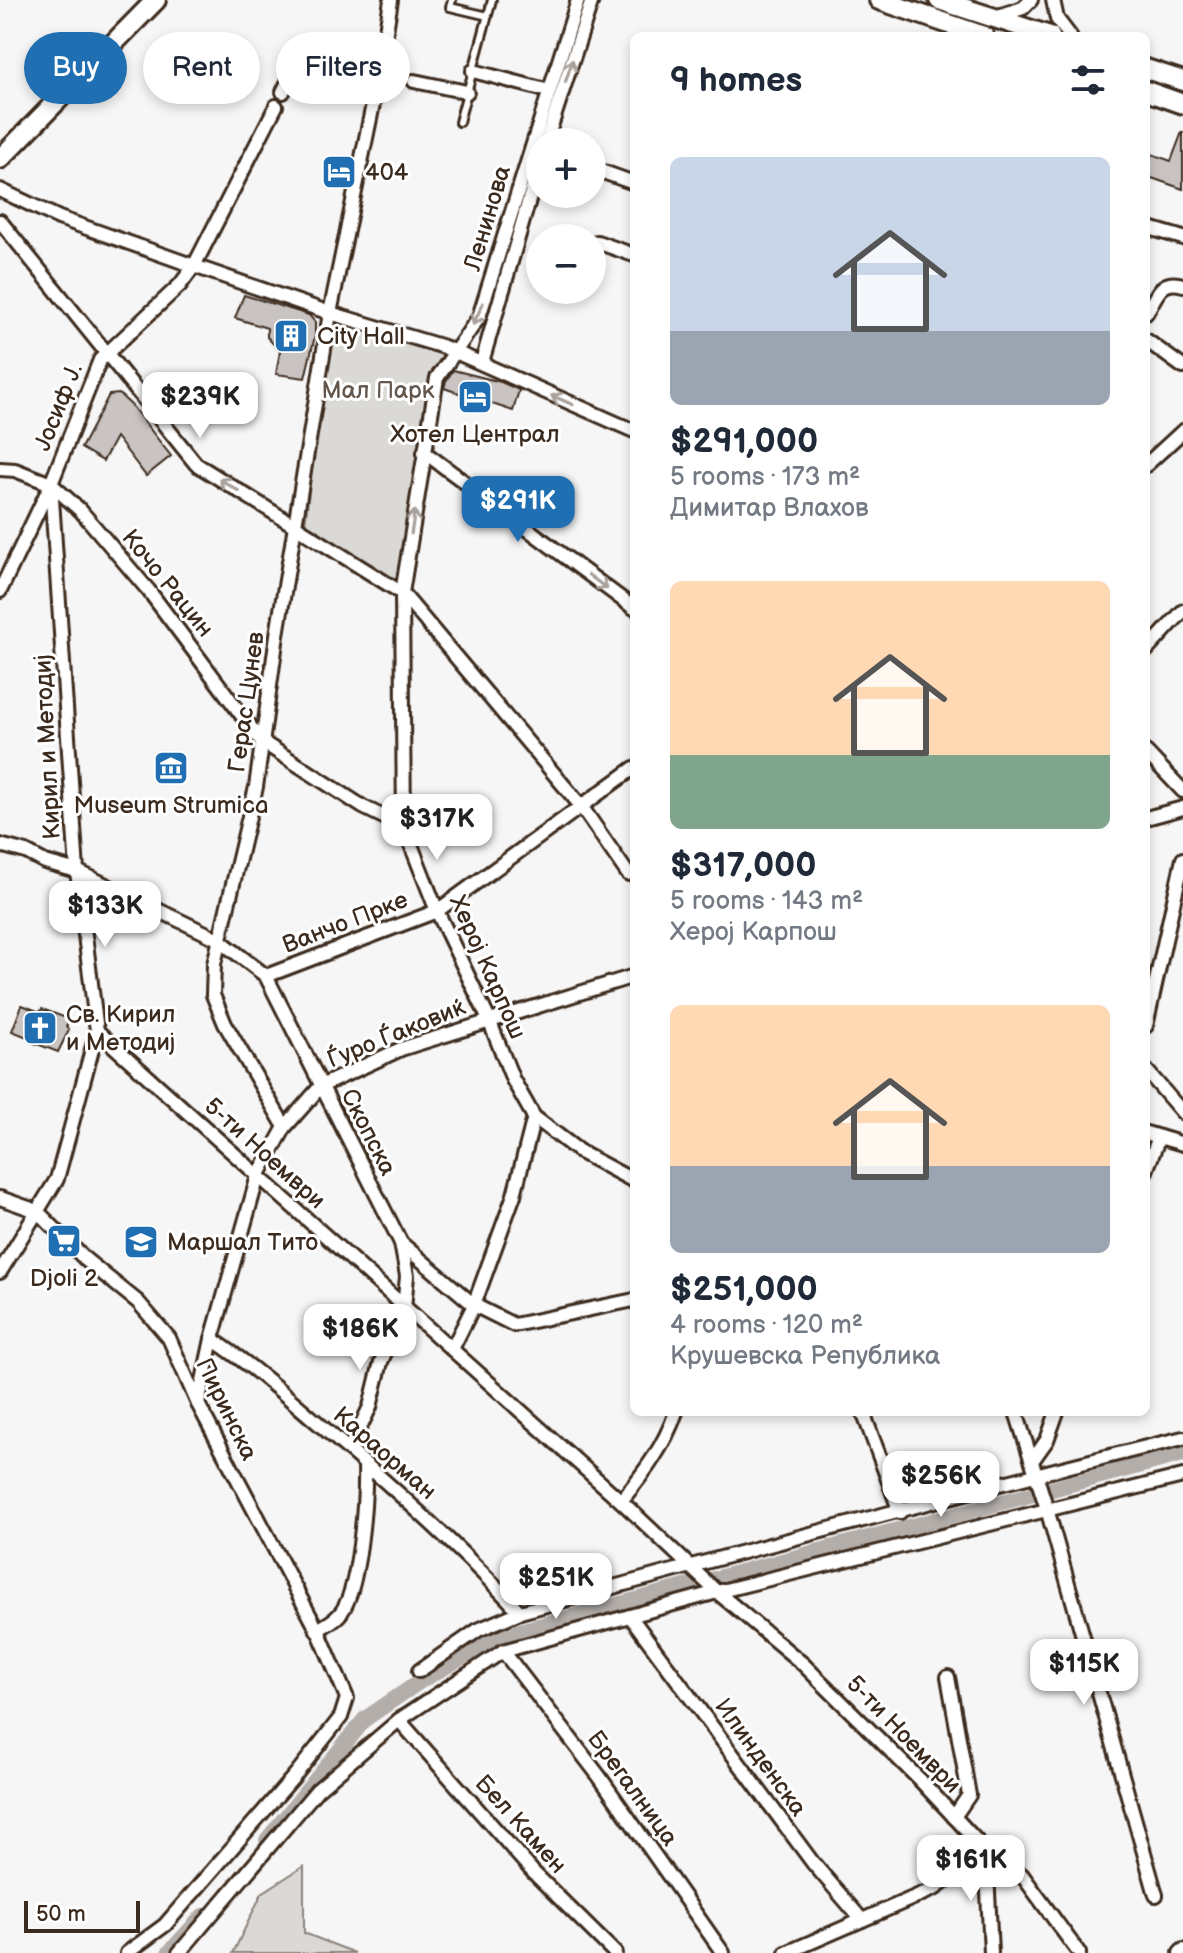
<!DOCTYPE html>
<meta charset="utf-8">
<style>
:root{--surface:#fff;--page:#f2f2f3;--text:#1f2937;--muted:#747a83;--accent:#1f6fb2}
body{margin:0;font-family:"Balsamiq Sans",sans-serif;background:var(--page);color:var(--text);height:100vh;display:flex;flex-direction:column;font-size:30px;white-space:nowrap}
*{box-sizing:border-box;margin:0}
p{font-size:26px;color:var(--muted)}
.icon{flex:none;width:44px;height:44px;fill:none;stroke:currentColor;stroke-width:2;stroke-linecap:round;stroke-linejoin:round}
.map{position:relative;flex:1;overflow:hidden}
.drawer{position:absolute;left:630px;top:32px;width:520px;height:1384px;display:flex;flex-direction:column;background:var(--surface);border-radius:12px;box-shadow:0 4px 12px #0003}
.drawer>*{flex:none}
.top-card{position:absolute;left:24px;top:32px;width:486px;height:72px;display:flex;gap:16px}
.controls{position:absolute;left:526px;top:128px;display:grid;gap:16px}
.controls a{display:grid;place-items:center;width:80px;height:80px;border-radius:50%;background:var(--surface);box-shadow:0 4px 12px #0003;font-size:40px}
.scale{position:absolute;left:24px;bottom:20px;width:116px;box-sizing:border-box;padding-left:8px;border:4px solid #3b2a1e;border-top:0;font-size:22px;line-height:28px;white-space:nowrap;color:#3b2a1e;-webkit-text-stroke:6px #fff;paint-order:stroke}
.price{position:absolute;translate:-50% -68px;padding:0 18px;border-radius:16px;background:#fff;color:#222;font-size:26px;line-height:52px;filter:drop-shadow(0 2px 4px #0008)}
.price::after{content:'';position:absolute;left:50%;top:48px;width:24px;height:18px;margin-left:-12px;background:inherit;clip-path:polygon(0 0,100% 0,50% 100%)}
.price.selected{background:var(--accent);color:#fff}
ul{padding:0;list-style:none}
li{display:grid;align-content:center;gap:16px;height:424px;padding:0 40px}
li span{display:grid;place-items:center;height:248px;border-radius:12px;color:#555}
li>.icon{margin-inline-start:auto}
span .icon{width:144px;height:144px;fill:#fffc;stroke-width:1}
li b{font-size:34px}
h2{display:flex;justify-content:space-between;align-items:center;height:96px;padding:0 40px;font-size:34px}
.chip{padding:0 28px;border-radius:36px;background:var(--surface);box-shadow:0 4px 12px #0003;font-size:28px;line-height:72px}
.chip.selected{background:var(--accent);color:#fff}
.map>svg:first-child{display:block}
</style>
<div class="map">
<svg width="1183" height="1953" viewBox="0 0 1183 1953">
<rect width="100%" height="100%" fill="#f7f6f6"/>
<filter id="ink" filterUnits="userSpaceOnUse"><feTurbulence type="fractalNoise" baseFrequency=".0125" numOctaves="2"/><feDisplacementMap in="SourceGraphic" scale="16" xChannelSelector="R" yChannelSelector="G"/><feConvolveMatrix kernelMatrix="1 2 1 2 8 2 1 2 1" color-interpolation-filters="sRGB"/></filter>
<g filter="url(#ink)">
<g fill="#dbd9d6" stroke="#8b827a" stroke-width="2">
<path d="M 330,313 L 444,347 L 402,593 L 305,525 Z"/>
<path d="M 304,1866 L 304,1933 L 355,1953 L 233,1953 L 262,1893 Z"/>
</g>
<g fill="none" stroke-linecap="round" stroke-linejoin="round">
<g stroke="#b4aeaa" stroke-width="16">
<path d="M 267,1840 L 365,1719 L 422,1680 L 497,1637 L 1183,1454"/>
<path d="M 169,1953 L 203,1916"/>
</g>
</g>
<g fill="#c9c3c1" stroke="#3b2a1e" stroke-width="2">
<path d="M 1182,132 L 1183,133 L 1183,189 L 1146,176 L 1146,152 L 1171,161 Z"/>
<path d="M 244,295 L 309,315 L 315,322 L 315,336 L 305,378 L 276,374 L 280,351 L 267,337 L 267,328 L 235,318 Z"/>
<path d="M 453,370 L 501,382 L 519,390 L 513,411 L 444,388 L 446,381 Z"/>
<path d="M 119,394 L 131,405 L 171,456 L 146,476 L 116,437 L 103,461 L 81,448 L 109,395 Z"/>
<path d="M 22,1005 L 40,1012 L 42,1009 L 69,1019 L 66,1027 L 69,1030 L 58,1052 L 29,1041 L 30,1038 L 12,1031 Z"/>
</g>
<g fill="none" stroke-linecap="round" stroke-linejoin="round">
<g stroke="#3b2a1e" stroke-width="12">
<g id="lane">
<path d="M 452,0 L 450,7 L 488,16"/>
<path d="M 459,122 L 492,0"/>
</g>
</g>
<g stroke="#3b2a1e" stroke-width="18">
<g id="street">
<path d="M 578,0 L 479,317 L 437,378 L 402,593 L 404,827 L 437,911 L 489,1020 L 513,1080 L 534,1117 L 580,1152 L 634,1181"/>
<path d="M 1053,0 L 1057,19 L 1070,36"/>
<path d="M 995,17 L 1023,8 L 1031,0"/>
<path d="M 473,71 L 549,91"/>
<path d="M 414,81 L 467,92"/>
<path d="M 283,92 L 307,44"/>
<path d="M 546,142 L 592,0"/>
<path d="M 592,168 L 634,183"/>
<path d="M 0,190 L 59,218 L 194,266 L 330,313 L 444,347 L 634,431"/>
<path d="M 0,221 L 196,464 L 402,593 L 581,806 L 628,874"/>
<path d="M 1146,227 L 1183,238"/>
<path d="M 592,252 L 597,242 L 634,255"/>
<path d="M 1146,313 C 1157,296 1160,278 1183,285"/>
<path d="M 1146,340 L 1183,367"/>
<path d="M 482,362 L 540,162"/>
<path d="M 424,452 L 634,608"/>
<path d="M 1146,465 L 1183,431"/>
<path d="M 0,469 L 15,470 L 51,484 L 80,510 L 149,591 L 261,741 L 363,807 L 404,827"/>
<path d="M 0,591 L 51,484 L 100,360 L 180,285 L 194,266 L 276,106"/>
<path d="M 1146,651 L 1183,611"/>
<path d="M 1146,752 L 1183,791"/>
<path d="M 1146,818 L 1183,808"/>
<path d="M 0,845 L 26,852 L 45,862 L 77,871 L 218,939 L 266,976 L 401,1243 L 474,1305 L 452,1349"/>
<path d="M 266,976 L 437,911 L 634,768"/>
<path d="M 1146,1026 L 1183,859"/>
<path d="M 97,1031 L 621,1501 L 717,1592 L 803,1664 L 919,1779 L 986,1851 L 1022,1875 L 1079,1953"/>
<path d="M 1146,1070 L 1183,1113"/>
<path d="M 534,1117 L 514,1195 L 474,1305 L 514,1325 L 634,1300"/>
<path d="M 285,1127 L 225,1024 L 213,995 L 214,964 L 256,787 L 277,635 L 330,313 L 379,75 L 391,0"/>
<path d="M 1146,1133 L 1183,1144"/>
<path d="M 1146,1171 L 1159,1137"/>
<path d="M 0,1198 L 37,1211 L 86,1260 L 138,1302 L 169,1338 L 198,1404 L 320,1635 L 347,1698 L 341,1717 L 296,1774 L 165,1925 L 127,1953"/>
<path d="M 0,1272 L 57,1179 L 97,1031 L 77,871 L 51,484"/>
<path d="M 212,1339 C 253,1366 290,1399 327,1431 C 394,1488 460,1547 520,1612"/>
<path d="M 198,1404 L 212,1339 L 258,1176 L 285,1127 L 321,1086 L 401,1049 L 634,976"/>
<path d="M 863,1412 L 900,1512"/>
<path d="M 1016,1412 L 1047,1509 L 1156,1895"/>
<path d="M 349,1450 L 370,1407 L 381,1362 L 404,1308 L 407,1276 L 401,1243"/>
<path d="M 1032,1461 L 1047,1440 L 1057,1412"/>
<path d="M 621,1501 C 644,1473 664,1447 676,1412"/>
<path d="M 630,1616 L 813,1863 L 862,1920"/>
<path d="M 317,1630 C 324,1626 332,1622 338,1616 C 360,1596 366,1495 365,1464"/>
<path d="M 503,1651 L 599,1776 L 723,1953"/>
<path d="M 419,1671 L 478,1630 L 520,1612 C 741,1553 961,1492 1183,1438"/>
<path d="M 948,1677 L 969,1795 L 954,1817"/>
<path d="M 399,1720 L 534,1873 L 615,1953"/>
<path d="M 986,1851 L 991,1953"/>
<path d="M 179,1953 L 317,1790 L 399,1720 L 503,1651 L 717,1592 L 1183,1476"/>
<path d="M 786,1953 L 936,1888 L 986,1851"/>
<path d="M 1180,1953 L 1183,1950"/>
</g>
</g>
<g stroke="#3b2a1e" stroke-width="24">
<g id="secondary">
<path d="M 879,0 L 984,36"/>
<path d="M 939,0 L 1050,36"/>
<path d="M 1146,69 L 1183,81"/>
<path d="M 1146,91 L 1183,104"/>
<path d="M 0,159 L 156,0"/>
</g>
</g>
<use href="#lane" stroke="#fff" stroke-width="6"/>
<use href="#street" stroke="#fff" stroke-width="12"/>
<use href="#secondary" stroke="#fff" stroke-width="18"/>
</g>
<defs><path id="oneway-shaft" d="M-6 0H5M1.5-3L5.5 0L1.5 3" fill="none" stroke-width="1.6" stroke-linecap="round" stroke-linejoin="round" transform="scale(2)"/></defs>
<g stroke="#a79f9a">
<use href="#oneway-shaft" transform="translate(569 71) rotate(-72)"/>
<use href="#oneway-shaft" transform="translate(478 314) rotate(115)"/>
<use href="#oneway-shaft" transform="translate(562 400) rotate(-157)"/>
<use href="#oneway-shaft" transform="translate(229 485) rotate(-148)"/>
<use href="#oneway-shaft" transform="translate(413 522) rotate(-81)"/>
<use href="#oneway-shaft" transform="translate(598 582) rotate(37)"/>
</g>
</g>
<defs>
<g id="hotel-square" transform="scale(1.8)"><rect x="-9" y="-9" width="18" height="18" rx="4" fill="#1f6fb2" stroke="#fff"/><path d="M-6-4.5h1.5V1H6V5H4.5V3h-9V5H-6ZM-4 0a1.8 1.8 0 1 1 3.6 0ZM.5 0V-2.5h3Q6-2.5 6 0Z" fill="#fff"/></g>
<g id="building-square" transform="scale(1.8)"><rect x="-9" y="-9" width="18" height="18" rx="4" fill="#1f6fb2" stroke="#fff"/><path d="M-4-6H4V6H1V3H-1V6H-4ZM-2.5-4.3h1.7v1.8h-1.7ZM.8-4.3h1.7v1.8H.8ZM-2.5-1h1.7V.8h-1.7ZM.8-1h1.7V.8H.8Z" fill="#fff"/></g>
<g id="museum-square" transform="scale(1.8)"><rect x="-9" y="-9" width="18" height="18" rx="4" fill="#1f6fb2" stroke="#fff"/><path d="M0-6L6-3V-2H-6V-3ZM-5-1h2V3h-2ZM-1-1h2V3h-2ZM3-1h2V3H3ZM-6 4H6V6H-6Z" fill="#fff"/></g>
<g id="church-square" transform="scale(1.8)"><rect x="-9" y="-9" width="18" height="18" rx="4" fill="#1f6fb2" stroke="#fff"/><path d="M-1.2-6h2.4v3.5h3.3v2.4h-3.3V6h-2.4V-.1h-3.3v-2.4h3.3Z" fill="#fff"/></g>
<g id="supermarket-square" transform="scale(1.8)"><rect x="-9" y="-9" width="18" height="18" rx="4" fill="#1f6fb2" stroke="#fff"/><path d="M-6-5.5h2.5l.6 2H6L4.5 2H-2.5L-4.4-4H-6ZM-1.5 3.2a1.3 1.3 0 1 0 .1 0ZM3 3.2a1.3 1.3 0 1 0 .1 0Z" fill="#fff"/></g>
<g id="school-square" transform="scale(1.8)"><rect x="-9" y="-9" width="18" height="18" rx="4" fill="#1f6fb2" stroke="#fff"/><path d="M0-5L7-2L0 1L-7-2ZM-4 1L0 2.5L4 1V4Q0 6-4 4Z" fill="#fff"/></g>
</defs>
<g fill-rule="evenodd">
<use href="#hotel-square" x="339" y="172"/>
<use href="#building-square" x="291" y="336"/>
<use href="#hotel-square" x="475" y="397"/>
<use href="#museum-square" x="171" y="768"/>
<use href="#church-square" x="40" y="1028"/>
<use href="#supermarket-square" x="64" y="1241"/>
<use href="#school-square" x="141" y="1242"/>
</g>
<g text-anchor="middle" stroke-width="6" stroke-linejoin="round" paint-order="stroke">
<g font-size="24" fill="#3b2a1e" stroke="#fff" text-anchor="start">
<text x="365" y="180">404</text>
<text x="317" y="344">City Hall</text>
<text x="475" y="442" text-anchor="middle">Хотел Централ</text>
<text x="171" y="813" text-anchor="middle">Museum Strumica</text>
<text x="66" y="1022">Св. Кирил<tspan x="66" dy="28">и Методиј</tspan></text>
<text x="167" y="1250">Маршал Тито</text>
<text x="64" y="1286" text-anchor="middle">Djoli 2</text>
</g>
<g font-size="24" fill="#3b2a1e" stroke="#fff">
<text transform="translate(487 218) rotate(-73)" y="8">Ленинова</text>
<text transform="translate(58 407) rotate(-68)" y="8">Јосиф Ј.</text>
<text transform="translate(168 583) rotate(51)" y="8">Кочо Рацин</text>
<text transform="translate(246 702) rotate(-82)" y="8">Герас Цунев</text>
<text transform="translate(47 747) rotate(-93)" y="8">Кирил и Методиј</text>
<text transform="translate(345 922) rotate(-21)" y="8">Ванчо Прке</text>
<text transform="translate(488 967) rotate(66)" y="8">Херој Карпош</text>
<text transform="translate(396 1033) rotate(-22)" y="8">Ѓуро Ѓаковиќ</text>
<text transform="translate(369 1132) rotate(63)" y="8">Скопска</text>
<text transform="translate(265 1153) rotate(42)" y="8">5-ти Ноември</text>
<text transform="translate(227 1409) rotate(64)" y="8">Пиринска</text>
<text transform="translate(385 1453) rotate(41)" y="8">Караорман</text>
<text transform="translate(904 1734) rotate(46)" y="8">5-ти Ноември</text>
<text transform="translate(761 1757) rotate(54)" y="8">Илинденска</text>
<text transform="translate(633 1788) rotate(54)" y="8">Брегалница</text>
<text transform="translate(521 1824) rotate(48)" y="8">Бел Камен</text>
</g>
<g font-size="24" fill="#63564c" stroke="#fff">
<text x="378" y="398">Мал Парк</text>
</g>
</g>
</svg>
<div class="controls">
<a>+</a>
<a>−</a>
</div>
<div class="scale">50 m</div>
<b class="price" style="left:200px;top:440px">$239K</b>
<b class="price selected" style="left:518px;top:544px">$291K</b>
<b class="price" style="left:437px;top:862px">$317K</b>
<b class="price" style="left:105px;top:949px">$133K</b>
<b class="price" style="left:360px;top:1372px">$186K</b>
<b class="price" style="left:941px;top:1519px">$256K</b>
<b class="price" style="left:556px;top:1621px">$251K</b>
<b class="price" style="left:1084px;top:1707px">$115K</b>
<b class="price" style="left:971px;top:1903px">$161K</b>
<div class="top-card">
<a class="chip selected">Buy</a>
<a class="chip">Rent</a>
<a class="chip">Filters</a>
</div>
<section class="drawer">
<h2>9 homes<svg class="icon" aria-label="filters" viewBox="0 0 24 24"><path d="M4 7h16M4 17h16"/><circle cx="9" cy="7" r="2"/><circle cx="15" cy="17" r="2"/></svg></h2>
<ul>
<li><span style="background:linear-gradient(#c9d6e8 70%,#9aa5b1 0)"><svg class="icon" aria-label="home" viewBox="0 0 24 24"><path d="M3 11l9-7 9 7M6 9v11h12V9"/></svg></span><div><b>$291,000</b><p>5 rooms · 173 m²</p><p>Димитар Влахов</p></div></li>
<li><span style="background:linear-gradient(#ffd9b3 70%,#7fa58c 0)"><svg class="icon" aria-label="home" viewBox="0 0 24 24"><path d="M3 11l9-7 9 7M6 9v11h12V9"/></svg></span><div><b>$317,000</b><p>5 rooms · 143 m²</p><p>Херој Карпош</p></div></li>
<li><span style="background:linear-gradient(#ffd9b3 65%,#9aa5b1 0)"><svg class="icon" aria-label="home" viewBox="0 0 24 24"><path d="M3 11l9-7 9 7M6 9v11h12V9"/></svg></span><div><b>$251,000</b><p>4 rooms · 120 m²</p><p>Крушевска Република</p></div></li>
</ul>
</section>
</div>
